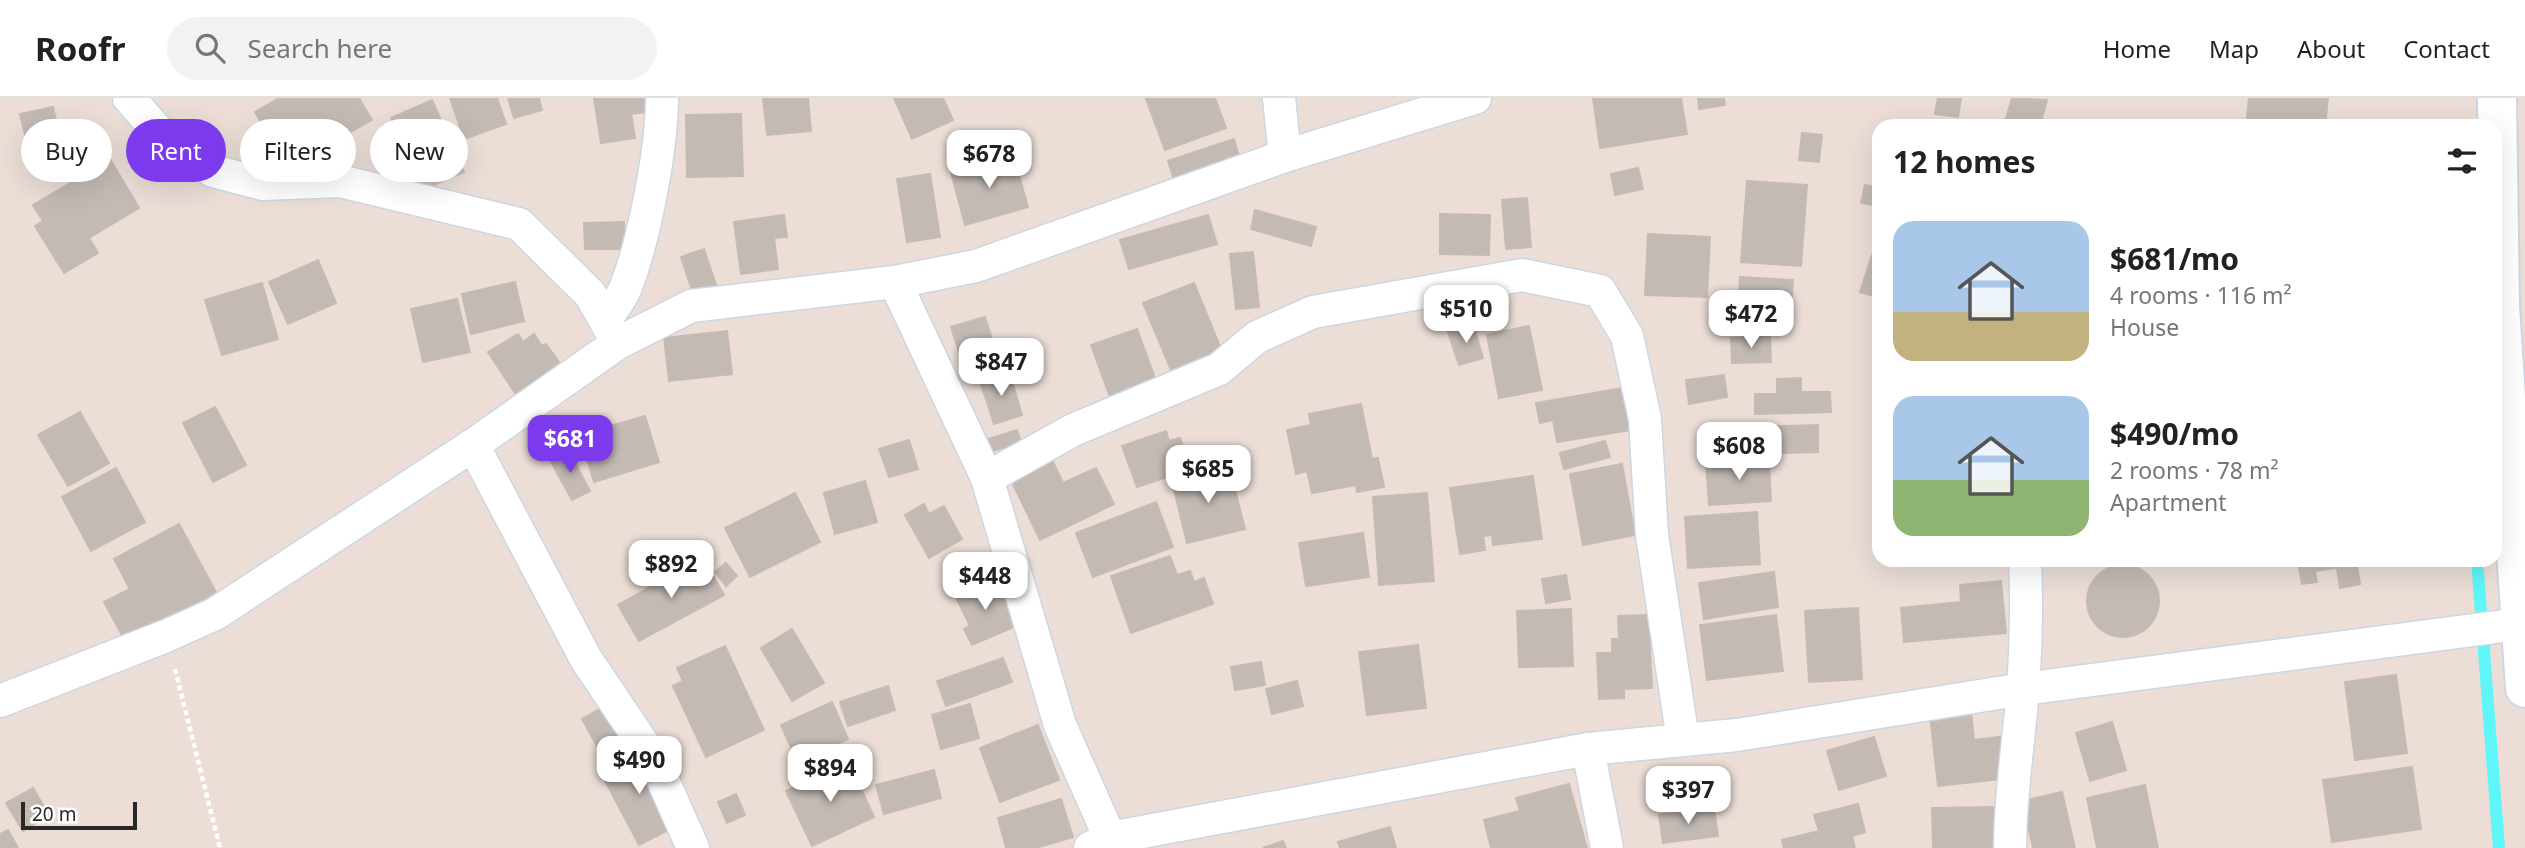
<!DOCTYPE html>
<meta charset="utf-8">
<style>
:root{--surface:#fff;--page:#f2f2f2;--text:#222;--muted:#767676;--line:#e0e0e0;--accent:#7c3aed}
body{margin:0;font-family:"Noto Sans",sans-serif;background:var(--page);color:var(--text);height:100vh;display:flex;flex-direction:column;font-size:26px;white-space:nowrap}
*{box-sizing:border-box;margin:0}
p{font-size:23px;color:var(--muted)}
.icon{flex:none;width:38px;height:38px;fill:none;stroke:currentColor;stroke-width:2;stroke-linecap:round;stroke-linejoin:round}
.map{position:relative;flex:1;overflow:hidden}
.side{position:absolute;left:1872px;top:21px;width:630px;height:448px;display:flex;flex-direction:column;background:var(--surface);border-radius:21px;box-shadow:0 7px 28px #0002}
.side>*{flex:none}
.guide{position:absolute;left:21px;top:21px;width:665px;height:63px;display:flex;gap:14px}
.scale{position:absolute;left:21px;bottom:18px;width:116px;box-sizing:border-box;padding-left:7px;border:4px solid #282828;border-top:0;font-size:19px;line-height:24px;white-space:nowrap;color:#282828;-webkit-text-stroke:5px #fff;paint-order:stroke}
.price{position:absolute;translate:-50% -60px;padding:0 16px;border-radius:14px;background:#fff;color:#222;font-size:23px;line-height:46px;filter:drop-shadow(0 2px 4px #0008)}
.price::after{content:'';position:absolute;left:50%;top:42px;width:21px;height:16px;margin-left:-10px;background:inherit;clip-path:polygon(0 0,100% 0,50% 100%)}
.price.selected{background:var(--accent);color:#fff}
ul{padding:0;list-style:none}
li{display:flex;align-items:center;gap:21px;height:175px;padding:0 21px}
li span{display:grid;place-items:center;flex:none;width:196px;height:140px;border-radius:21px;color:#555}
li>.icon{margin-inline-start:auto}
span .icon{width:84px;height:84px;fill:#fffc;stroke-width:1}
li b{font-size:30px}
h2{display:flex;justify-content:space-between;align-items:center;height:84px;padding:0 21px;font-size:30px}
.chip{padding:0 24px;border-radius:32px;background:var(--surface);box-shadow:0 7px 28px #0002;font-size:24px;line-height:63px}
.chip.selected{background:var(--accent);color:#fff}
header{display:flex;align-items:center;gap:42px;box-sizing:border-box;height:98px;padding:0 35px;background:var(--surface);border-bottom:2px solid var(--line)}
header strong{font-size:33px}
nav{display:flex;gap:38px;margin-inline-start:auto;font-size:24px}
.search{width:490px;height:63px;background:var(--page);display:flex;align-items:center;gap:18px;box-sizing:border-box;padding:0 24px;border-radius:38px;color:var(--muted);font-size:26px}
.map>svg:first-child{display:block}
</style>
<header>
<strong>Roofr</strong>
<div class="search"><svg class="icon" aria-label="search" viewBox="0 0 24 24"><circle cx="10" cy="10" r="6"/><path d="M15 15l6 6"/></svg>Search here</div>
<nav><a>Home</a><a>Map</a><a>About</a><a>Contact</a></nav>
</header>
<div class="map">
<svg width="2525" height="750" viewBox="0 0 2525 750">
<rect width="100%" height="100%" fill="#ecded7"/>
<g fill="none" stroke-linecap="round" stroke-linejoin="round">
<path stroke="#5ff6fa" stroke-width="12" d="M 2477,462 L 2499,750"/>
</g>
<g fill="#c3bab4" stroke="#c7bab1" stroke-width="2">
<path d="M 279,0 L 359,0 L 372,22 L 287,70 L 255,14 Z"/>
<path d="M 450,0 L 497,0 L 506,26 L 464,41 Z"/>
<path d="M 508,0 L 539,0 L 542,12 L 514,20 Z"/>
<path d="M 594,0 L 652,0 L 654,13 L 631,16 L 635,40 L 601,45 Z"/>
<path d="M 763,0 L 808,0 L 811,33 L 767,37 Z"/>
<path d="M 894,0 L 943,0 L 953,22 L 912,41 Z"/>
<path d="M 1215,0 L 1226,30 L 1165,52 L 1146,1 Z"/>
<path d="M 1593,0 L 1681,0 L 1687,36 L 1600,50 Z"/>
<path d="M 1698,0 L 1724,0 L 1725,7 L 1699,11 Z"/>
<path d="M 1938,0 L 1961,0 L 1958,19 L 1935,16 Z"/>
<path d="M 2012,0 L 2047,2 L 2040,28 L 2004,28 Z"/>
<path d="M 2249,0 L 2328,0 L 2325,28 L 2246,28 Z"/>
<path d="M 432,2 L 464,74 L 422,92 L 391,20 Z"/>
<path d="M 53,9 L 65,62 L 33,70 L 20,16 Z"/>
<path d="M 741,16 L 743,78 L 687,79 L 686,17 Z"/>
<path d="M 1802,35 L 1822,37 L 1819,64 L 1799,62 Z"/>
<path d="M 1234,41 L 1242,69 L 1177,91 L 1168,63 Z"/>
<path d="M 1013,56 L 1028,109 L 965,127 L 951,74 Z"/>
<path d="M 110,61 L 139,110 L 89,140 L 98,155 L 64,175 L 35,128 L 43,123 L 33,107 Z"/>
<path d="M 1638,70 L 1643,91 L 1615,97 L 1611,76 Z"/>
<path d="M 930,76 L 940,139 L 907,144 L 897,81 Z"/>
<path d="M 1747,83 L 1807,87 L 1801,168 L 1741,164 Z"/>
<path d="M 1865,87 L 1880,90 L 1880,108 L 1861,105 Z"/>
<path d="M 1527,100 L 1531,149 L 1506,151 L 1502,102 Z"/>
<path d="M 1255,112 L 1316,129 L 1311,148 L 1251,131 Z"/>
<path d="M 1440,116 L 1490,117 L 1489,157 L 1440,156 Z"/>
<path d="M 784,117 L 787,139 L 774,140 L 778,171 L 741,176 L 734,124 Z"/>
<path d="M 1208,117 L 1217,146 L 1129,171 L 1120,142 Z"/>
<path d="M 624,124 L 624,151 L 585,151 L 584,125 Z"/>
<path d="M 1648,136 L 1710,139 L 1707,199 L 1645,197 Z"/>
<path d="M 1875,148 L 1880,149 L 1880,200 L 1860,194 Z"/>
<path d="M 704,151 L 719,196 L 696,204 L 681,159 Z"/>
<path d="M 1253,154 L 1259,209 L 1236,211 L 1230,156 Z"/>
<path d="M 318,162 L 336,205 L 288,226 L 269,184 Z"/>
<path d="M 1740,179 L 1793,182 L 1791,211 L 1738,208 Z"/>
<path d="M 515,184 L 524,223 L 471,236 L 462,196 Z"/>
<path d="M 262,185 L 278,241 L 222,257 L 205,202 Z"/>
<path d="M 1194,185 L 1221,251 L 1171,272 L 1143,205 Z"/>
<path d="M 457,201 L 470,254 L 423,264 L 411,211 Z"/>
<path d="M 985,219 L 1000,266 L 966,276 L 951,229 Z"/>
<path d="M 1473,226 L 1483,260 L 1459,267 L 1448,234 Z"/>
<path d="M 1529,228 L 1542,292 L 1499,300 L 1487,237 Z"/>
<path d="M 1137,231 L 1156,283 L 1110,299 L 1091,247 Z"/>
<path d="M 727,233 L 732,276 L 669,283 L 664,240 Z"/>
<path d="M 518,236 L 523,244 L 534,236 L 542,248 L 546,246 L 564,271 L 519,301 L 488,254 Z"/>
<path d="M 1770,238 L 1771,264 L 1732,265 L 1731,240 Z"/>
<path d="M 1009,273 L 1022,317 L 994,326 L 980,283 Z"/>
<path d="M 1724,277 L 1727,299 L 1689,306 L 1686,282 Z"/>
<path d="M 1801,280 L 1801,294 L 1830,294 L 1831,314 L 1755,316 L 1755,296 L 1777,296 L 1777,281 Z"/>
<path d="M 1629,289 L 1637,331 L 1557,344 L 1553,322 L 1540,325 L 1536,305 Z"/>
<path d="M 1361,306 L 1372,361 L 1378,360 L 1384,389 L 1357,394 L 1356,387 L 1312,395 L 1307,373 L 1296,376 L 1287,332 L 1311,327 L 1309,316 Z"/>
<path d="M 215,309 L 246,367 L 213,384 L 183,325 Z"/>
<path d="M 80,314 L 109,365 L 68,388 L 38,337 Z"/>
<path d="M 645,318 L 659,364 L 594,384 L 580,337 Z"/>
<path d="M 1818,327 L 1818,354 L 1751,356 L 1750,329 Z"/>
<path d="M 1017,332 L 1021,344 L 993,353 L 989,341 Z"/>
<path d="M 1166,333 L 1169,343 L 1180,340 L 1191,371 L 1137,389 L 1122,348 Z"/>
<path d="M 909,342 L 918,371 L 889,379 L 879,351 Z"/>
<path d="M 1605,343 L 1610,359 L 1564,371 L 1560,355 Z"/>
<path d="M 568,352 L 590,393 L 572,402 L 550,362 Z"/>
<path d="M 1769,362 L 1771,403 L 1709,407 L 1706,365 Z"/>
<path d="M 1053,364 L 1063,385 L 1096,370 L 1114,406 L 1040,442 L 1012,384 Z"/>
<path d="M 1622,366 L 1635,437 L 1583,447 L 1570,376 Z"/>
<path d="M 1229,369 L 1245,431 L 1187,445 L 1172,383 Z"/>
<path d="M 116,370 L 145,424 L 91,453 L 62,399 Z"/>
<path d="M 1533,378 L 1542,441 L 1493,447 L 1492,437 L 1483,438 L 1485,452 L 1460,456 L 1450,390 Z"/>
<path d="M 865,383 L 877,424 L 835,436 L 824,395 Z"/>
<path d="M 795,395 L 820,444 L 750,479 L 725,430 Z"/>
<path d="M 1427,395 L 1434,483 L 1379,487 L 1373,399 Z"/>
<path d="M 1156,404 L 1173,449 L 1093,479 L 1076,435 Z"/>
<path d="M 924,406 L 929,416 L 944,408 L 962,441 L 929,460 L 905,417 Z"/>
<path d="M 1757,414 L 1760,466 L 1688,470 L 1685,419 Z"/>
<path d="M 179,426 L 216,494 L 125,543 L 104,504 L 130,491 L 114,461 Z"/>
<path d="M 1363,435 L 1369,479 L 1306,488 L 1299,445 Z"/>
<path d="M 1170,458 L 1177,477 L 1190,473 L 1194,484 L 1204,480 L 1213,506 L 1131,535 L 1111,478 Z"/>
<path d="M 703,460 L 724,497 L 639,543 L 618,507 Z"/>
<path d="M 990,460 L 1004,461 L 1003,476 L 989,475 Z"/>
<path d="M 2311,462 L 2356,462 L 2360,486 L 2340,490 L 2337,470 L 2315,473 L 2317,484 L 2302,486 L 2298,464 Z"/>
<path d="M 726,465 L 737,478 L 726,488 L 715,474 Z"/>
<circle cx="2123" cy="503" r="36"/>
<path d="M 1774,474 L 1778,509 L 1704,521 L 1699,485 Z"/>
<path d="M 1566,477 L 1570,501 L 1546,505 L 1542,481 Z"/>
<path d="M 994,480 L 1016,528 L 972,547 L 964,531 L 970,528 L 955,497 Z"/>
<path d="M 2001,483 L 2006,535 L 1904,544 L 1901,510 L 1961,504 L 1960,487 Z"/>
<path d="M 1858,510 L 1862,581 L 1809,584 L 1805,513 Z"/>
<path d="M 1571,511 L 1573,568 L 1519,569 L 1517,513 Z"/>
<path d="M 1648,517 L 1652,590 L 1624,591 L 1624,600 L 1599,601 L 1597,555 L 1612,555 L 1612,541 L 1619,541 L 1618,518 Z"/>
<path d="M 1776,517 L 1783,573 L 1707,582 L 1700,527 Z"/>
<path d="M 792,531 L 824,585 L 792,603 L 761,550 Z"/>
<path d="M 1418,547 L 1426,610 L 1367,617 L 1359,554 Z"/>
<path d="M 725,548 L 764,632 L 706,659 L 673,588 L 683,583 L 677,570 Z"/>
<path d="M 1003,560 L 1012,584 L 946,608 L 937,583 Z"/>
<path d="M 1261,564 L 1265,587 L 1235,592 L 1231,569 Z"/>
<path d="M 2396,577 L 2407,655 L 2355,662 L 2345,584 Z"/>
<path d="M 1297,583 L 1303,608 L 1272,616 L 1266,591 Z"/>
<path d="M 888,588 L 895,612 L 848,628 L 840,604 Z"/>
<path d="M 832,604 L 848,641 L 797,663 L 781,627 Z"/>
<path d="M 970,606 L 979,640 L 941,651 L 932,617 Z"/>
<path d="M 605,608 L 628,650 L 605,663 L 582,621 Z"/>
<path d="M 1971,613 L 1974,642 L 2006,638 L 2010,680 L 1938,688 L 1930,617 Z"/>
<path d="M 2112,624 L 2126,672 L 2090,683 L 2076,635 Z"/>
<path d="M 1038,627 L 1059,682 L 1000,704 L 980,650 Z"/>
<path d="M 1874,639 L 1886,678 L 1839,692 L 1827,653 Z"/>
<path d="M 640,650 L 680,726 L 639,747 L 599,671 Z"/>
<path d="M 849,664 L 874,719 L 812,748 L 786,693 Z"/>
<path d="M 2412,669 L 2421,731 L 2332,744 L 2323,682 Z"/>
<path d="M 934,672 L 941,700 L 884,716 L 876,687 Z"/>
<path d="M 1569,686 L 1587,750 L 1491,750 L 1484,722 L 1520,713 L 1516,700 Z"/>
<path d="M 2145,687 L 2158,750 L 2097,750 L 2087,700 Z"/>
<path d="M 33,690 L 49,717 L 23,733 L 6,705 Z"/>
<path d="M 2062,694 L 2075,750 L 2033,750 L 2022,703 Z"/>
<path d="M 736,696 L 745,717 L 727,725 L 718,704 Z"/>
<path d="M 1061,701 L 1073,739 L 1036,750 L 1006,750 L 998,720 Z"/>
<path d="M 1858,706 L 1865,734 L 1852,738 L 1855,750 L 1784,750 L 1782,742 L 1819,733 L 1814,717 Z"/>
<path d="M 1997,709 L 1998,750 L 1933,750 L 1932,710 Z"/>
<path d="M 1714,711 L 1718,738 L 1663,745 L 1659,717 Z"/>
<path d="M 1390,729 L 1396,750 L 1340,750 L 1338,744 Z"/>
<path d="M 8,732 L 18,750 L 0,750 L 0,736 Z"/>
<path d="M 1283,743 L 1286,750 L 1263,750 Z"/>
</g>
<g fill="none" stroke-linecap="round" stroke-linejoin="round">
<g stroke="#cdd6e3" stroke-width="35">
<g id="street">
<path d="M 129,0 L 164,40 L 213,73 L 263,86 L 340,83 L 519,126 L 590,196 L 618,245"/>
<path d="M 1279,0 L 1285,58"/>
<path d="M 895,184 L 987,380 L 1060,627 L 1110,740"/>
<path d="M 605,222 C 611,212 621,202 625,191 C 644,144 662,50 662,0"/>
<path d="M 473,347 L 586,561 L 654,662 L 693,750"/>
<path d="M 987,380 L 1073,332 L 1219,271 L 1257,239 L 1313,214 L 1522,177 L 1600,193 L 1627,238 L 1645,321 L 1652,437 L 1683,642"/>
<path d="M 0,603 L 166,538 L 215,516 L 473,347 L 618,245 L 691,208 L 895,184 L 976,168 L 1285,58 L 1475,0"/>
<path d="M 1588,651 L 1607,750"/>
<path d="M 1090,750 L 1110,740 L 1588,651 L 1737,637 L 2023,591 L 2519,526"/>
<path d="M 2010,750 C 2010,696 2019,644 2023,590 C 2026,547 2027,505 2025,462"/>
</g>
</g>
<g stroke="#cdd6e3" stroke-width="42">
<path id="secondary" d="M 2497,0 L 2500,208 L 2525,590"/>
</g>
<path stroke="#fff" stroke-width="4.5" stroke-dasharray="5 3.5" stroke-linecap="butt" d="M 175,571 L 220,750"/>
<use href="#street" stroke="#fff" stroke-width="32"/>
<use href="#secondary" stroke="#fff" stroke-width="38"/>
</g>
</svg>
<div class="scale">20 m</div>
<b class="price" style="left:989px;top:92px">$678</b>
<b class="price" style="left:1466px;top:247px">$510</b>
<b class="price" style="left:1751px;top:252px">$472</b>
<b class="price" style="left:1001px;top:300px">$847</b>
<b class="price selected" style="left:570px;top:377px">$681</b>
<b class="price" style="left:1739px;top:384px">$608</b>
<b class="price" style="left:1208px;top:407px">$685</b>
<b class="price" style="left:671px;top:502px">$892</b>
<b class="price" style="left:985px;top:514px">$448</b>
<b class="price" style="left:639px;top:698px">$490</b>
<b class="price" style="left:830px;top:706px">$894</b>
<b class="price" style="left:1688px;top:728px">$397</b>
<div class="guide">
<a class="chip">Buy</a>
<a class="chip selected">Rent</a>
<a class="chip">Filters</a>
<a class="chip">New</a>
</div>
<section class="side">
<h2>12 homes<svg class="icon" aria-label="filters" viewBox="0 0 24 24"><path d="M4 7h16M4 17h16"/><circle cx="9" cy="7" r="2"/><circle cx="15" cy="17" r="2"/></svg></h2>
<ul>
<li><span style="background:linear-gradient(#a9c7e8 65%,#c2b280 0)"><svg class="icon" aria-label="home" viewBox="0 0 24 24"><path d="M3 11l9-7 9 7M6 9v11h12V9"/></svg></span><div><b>$681/mo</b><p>4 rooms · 116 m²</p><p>House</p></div></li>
<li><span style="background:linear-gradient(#a9c7e8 60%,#8fb573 0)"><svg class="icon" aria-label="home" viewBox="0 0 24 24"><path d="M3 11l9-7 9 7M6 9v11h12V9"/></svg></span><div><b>$490/mo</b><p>2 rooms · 78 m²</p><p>Apartment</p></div></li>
</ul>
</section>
</div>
